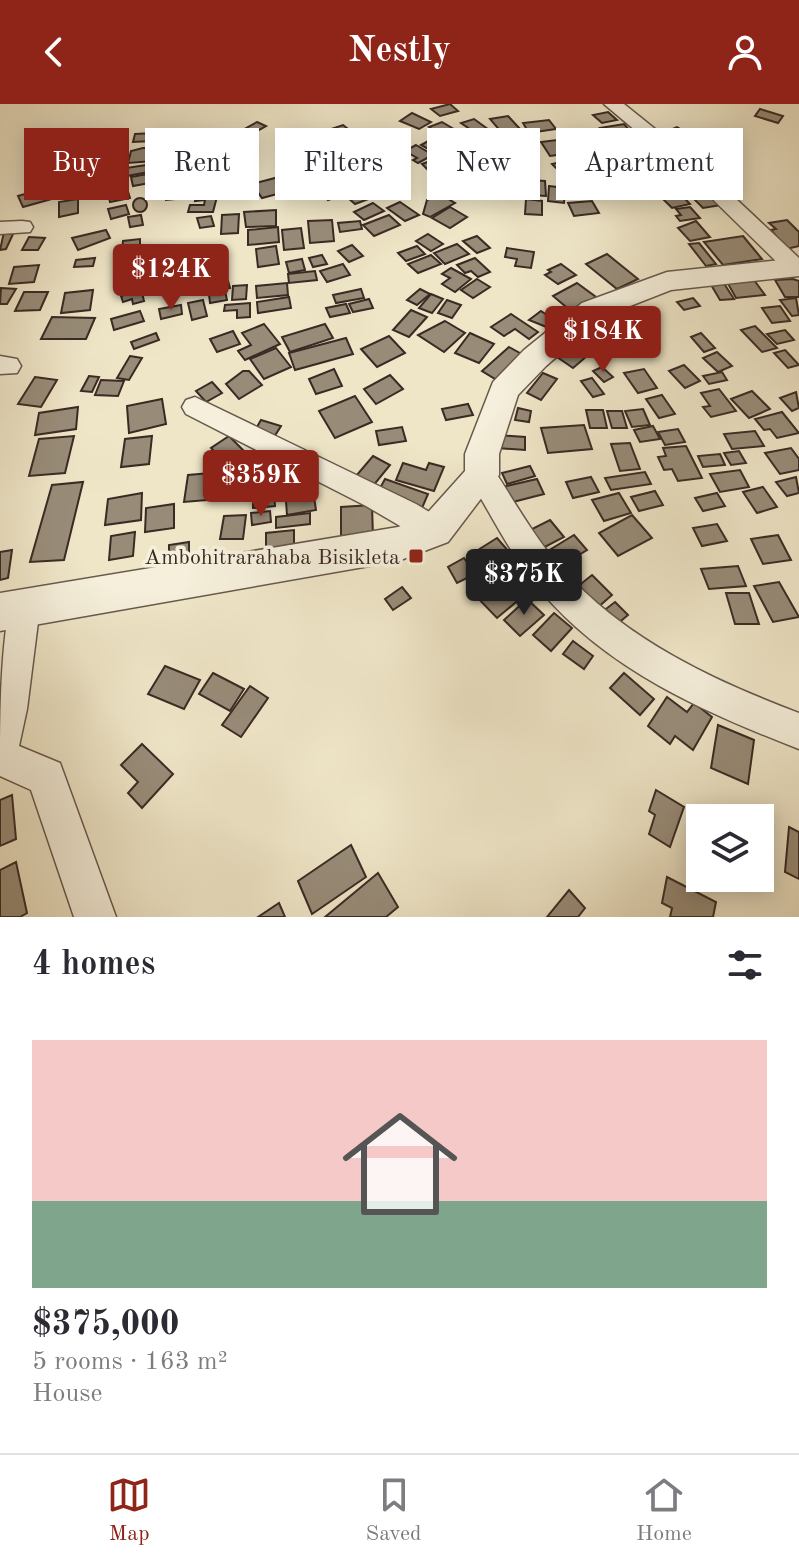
<!DOCTYPE html>
<meta charset="utf-8">
<style>
:root{--surface:#fff;--page:#f2f2f3;--text:#2b2b33;--muted:#7c7c81;--line:#e1e1e2;--accent:#8f2418}
body{margin:0;font-family:"Old Standard TT",serif;background:var(--page);color:var(--text);height:100vh;display:flex;flex-direction:column;font-size:30px;white-space:nowrap}
*{box-sizing:border-box;margin:0}
p{font-size:26px;color:var(--muted)}
.icon{flex:none;width:44px;height:44px;fill:none;stroke:currentColor;stroke-width:2;stroke-linecap:round;stroke-linejoin:round}
.map{position:relative;height:813px;overflow:hidden}
.sheet{display:flex;flex-direction:column;background:var(--surface);flex:1}
.sheet>*{flex:none}
.banner{position:absolute;left:24px;top:24px;width:752px;height:72px;display:flex;gap:16px}
.tools{position:absolute;left:686px;top:700px;display:grid;gap:16px}
.tools a{display:grid;place-items:center;width:88px;height:88px;border-radius:0px;background:var(--surface);box-shadow:0 4px 20px #0003;font-size:40px}
.price{position:absolute;translate:-50% -68px;padding:0 18px;border-radius:8px;background:var(--accent);color:#fff;font-size:26px;line-height:52px;filter:drop-shadow(0 2px 4px #0008)}
.price::after{content:'';position:absolute;left:50%;top:48px;width:24px;height:18px;margin-left:-12px;background:inherit;clip-path:polygon(0 0,100% 0,50% 100%)}
.price.on{background:#222;color:#fff}
ul{padding:0;list-style:none}
li{display:grid;align-content:center;gap:16px;height:424px;padding:0 32px}
li span{display:grid;place-items:center;height:248px;border-radius:0px;color:#555}
li>.icon{margin-inline-start:auto}
span .icon{width:144px;height:144px;fill:#fffc;stroke-width:1}
li b{font-size:34px}
h2{display:flex;justify-content:space-between;align-items:center;height:96px;padding:0 32px;font-size:34px}
.chip{padding:0 28px;border-radius:0px;background:var(--surface);box-shadow:0 4px 20px #0003;font-size:28px;line-height:72px}
.chip.on{background:var(--accent);color:#fff}
header{display:flex;justify-content:space-between;align-items:center;height:104px;padding:0 32px;background:var(--accent);color:#fff;font-size:36px;font-weight:700}
.menu{display:flex;justify-content:space-around;align-items:center;height:112px;border-top:2px solid var(--line);background:var(--surface);font-size:22px;color:var(--muted)}
.menu a{display:grid;justify-items:center;gap:4px}
.menu .on{color:var(--accent)}
.map>svg:first-child{display:block}
</style>
<header><svg class="icon" aria-label="back" viewBox="0 0 24 24"><path d="M15 5l-7 7 7 7"/></svg>Nestly<svg class="icon" aria-label="person" viewBox="0 0 24 24"><circle cx="12" cy="8" r="4"/><path d="M4 21q1-7 8-7t8 7"/></svg></header>
<div class="map">
<svg width="799" height="813" viewBox="0 0 799 813">
<rect width="100%" height="100%" fill="#efe6c8"/>
<filter id="stains"><feTurbulence type="fractalNoise" baseFrequency=".0025" numOctaves="4"/><feColorMatrix values="0 0 0 0 .2 0 0 0 0 .09 0 0 0 0 .02 0 0 0 .5 -.17"/></filter>
<radialGradient id="worn" r=".72"><stop offset=".6" stop-color="#630" stop-opacity="0"/><stop offset="1" stop-color="#630" stop-opacity=".3"/></radialGradient>
<g fill="#988c79" stroke="#3a2a24" stroke-width="2">
<path d="M 450,0 L 458,7 L 440,12 L 431,5 Z"/>
<path d="M 760,5 L 783,12 L 778,19 L 755,12 Z"/>
<path d="M 608,8 L 617,16 L 602,19 L 593,11 Z"/>
<path d="M 412,9 L 431,18 L 419,25 L 400,17 Z"/>
<path d="M 508,12 L 520,25 L 502,29 L 490,15 Z"/>
<path d="M 474,15 L 489,26 L 477,30 L 461,19 Z"/>
<path d="M 549,16 L 556,25 L 529,29 L 523,19 Z"/>
<path d="M 257,18 L 266,22 L 250,31 L 241,27 Z"/>
<path d="M 442,18 L 457,27 L 444,33 L 429,23 Z"/>
<path d="M 624,20 L 631,28 L 607,32 L 600,24 Z"/>
<path d="M 343,21 L 353,29 L 341,33 L 325,27 Z"/>
<path d="M 677,23 L 689,30 L 668,39 L 656,32 Z"/>
<path d="M 386,27 L 399,34 L 389,40 L 376,32 Z"/>
<path d="M 153,29 L 152,37 L 133,38 L 135,30 Z"/>
<path d="M 372,31 L 385,40 L 375,45 L 362,35 Z"/>
<path d="M 580,32 L 593,47 L 575,50 L 562,35 Z"/>
<path d="M 62,35 L 66,44 L 49,48 L 46,39 Z"/>
<path d="M 432,35 L 451,47 L 441,52 L 421,41 Z"/>
<path d="M 557,36 L 565,50 L 550,52 L 541,38 Z"/>
<path d="M 194,38 L 195,46 L 165,50 L 165,41 Z"/>
<path d="M 94,39 L 97,45 L 73,51 L 70,45 Z"/>
<path d="M 416,41 L 433,51 L 418,59 L 413,56 L 417,54 L 405,47 Z"/>
<path d="M 223,43 L 245,46 L 235,62 L 219,61 L 226,51 L 218,50 Z"/>
<path d="M 143,44 L 156,44 L 154,57 L 128,59 L 131,47 Z"/>
<path d="M 64,47 L 66,59 L 50,63 L 45,52 Z"/>
<path d="M 390,49 L 400,55 L 385,62 L 375,56 Z"/>
<path d="M 190,50 L 188,65 L 167,66 L 169,51 Z"/>
<path d="M 124,51 L 126,63 L 112,62 L 111,53 Z"/>
<path d="M 208,51 L 220,52 L 213,62 L 192,59 L 197,52 Z"/>
<path d="M 705,51 L 717,58 L 708,66 L 692,57 Z"/>
<path d="M 583,53 L 597,67 L 566,74 L 552,60 Z"/>
<path d="M 439,54 L 448,62 L 430,68 L 422,60 Z"/>
<path d="M 153,60 L 154,67 L 127,72 L 126,64 Z"/>
<path d="M 660,61 L 667,71 L 649,73 L 642,63 Z"/>
<path d="M 218,62 L 229,64 L 220,75 L 201,72 L 206,65 L 214,66 Z"/>
<path d="M 72,64 L 78,75 L 57,81 L 51,70 Z"/>
<path d="M 101,66 L 104,80 L 87,84 L 84,69 Z"/>
<path d="M 504,67 L 510,80 L 495,82 L 489,69 Z"/>
<path d="M 153,69 L 155,78 L 133,82 L 131,73 Z"/>
<path d="M 376,70 L 398,81 L 388,87 L 370,78 L 376,74 L 372,72 Z"/>
<path d="M 611,71 L 616,83 L 595,84 L 590,72 Z"/>
<path d="M 184,72 L 185,94 L 166,96 L 166,82 L 158,84 L 158,75 Z"/>
<path d="M 686,73 L 695,82 L 675,86 L 667,76 Z"/>
<path d="M 275,74 L 285,88 L 262,94 L 252,80 Z"/>
<path d="M 530,76 L 545,77 L 546,92 L 531,91 Z"/>
<path d="M 126,81 L 130,94 L 110,98 L 107,85 Z"/>
<path d="M 549,82 L 565,84 L 564,99 L 548,97 Z"/>
<path d="M 50,83 L 55,94 L 23,103 L 18,92 Z"/>
<path d="M 334,84 L 342,91 L 328,96 L 320,89 Z"/>
<path d="M 219,85 L 213,108 L 188,108 L 190,101 L 204,101 L 205,96 L 195,97 L 198,86 Z"/>
<path d="M 365,85 L 374,93 L 355,100 L 346,92 Z"/>
<path d="M 440,90 L 455,99 L 430,113 L 423,110 L 427,96 Z"/>
<path d="M 681,91 L 690,100 L 672,104 L 663,95 Z"/>
<path d="M 712,91 L 721,101 L 703,104 L 693,94 Z"/>
<circle cx="140" cy="101" r="7"/>
<path d="M 78,95 L 78,109 L 59,113 L 59,98 Z"/>
<path d="M 526,95 L 542,97 L 542,111 L 525,110 Z"/>
<path d="M 592,97 L 599,109 L 574,112 L 568,99 Z"/>
<path d="M 400,98 L 419,111 L 405,117 L 387,104 Z"/>
<path d="M 373,99 L 384,107 L 364,116 L 354,108 Z"/>
<path d="M 126,101 L 129,110 L 111,115 L 108,105 Z"/>
<path d="M 450,103 L 467,113 L 450,124 L 432,114 Z"/>
<path d="M 690,103 L 700,114 L 680,117 L 676,112 L 681,111 L 676,105 Z"/>
<path d="M 276,106 L 276,122 L 246,123 L 244,108 Z"/>
<path d="M 239,110 L 238,129 L 221,130 L 222,111 Z"/>
<path d="M 141,111 L 143,121 L 130,123 L 128,113 Z"/>
<path d="M 389,111 L 400,121 L 374,132 L 363,121 Z"/>
<path d="M 211,112 L 214,122 L 200,124 L 197,114 Z"/>
<path d="M 332,116 L 334,137 L 310,139 L 308,117 Z"/>
<path d="M 787,116 L 799,128 L 799,142 L 787,145 L 771,126 L 776,125 L 769,119 Z"/>
<path d="M 360,117 L 362,125 L 340,128 L 338,119 Z"/>
<path d="M 696,117 L 710,133 L 690,137 L 678,124 Z"/>
<path d="M 278,123 L 279,138 L 248,141 L 248,126 Z"/>
<path d="M 301,124 L 304,144 L 284,146 L 282,126 Z"/>
<path d="M 106,126 L 110,134 L 78,146 L 72,134 Z"/>
<path d="M 4,128 L 14,128 L 6,145 L 0,146 Z"/>
<path d="M 428,130 L 443,140 L 431,147 L 416,137 Z"/>
<path d="M 477,132 L 490,144 L 477,149 L 463,137 Z"/>
<path d="M 743,132 L 762,155 L 723,161 L 704,138 Z"/>
<path d="M 29,133 L 45,134 L 38,146 L 22,146 Z"/>
<path d="M 140,135 L 140,145 L 122,148 L 123,137 Z"/>
<path d="M 699,139 L 716,160 L 706,162 L 689,140 Z"/>
<path d="M 457,140 L 469,150 L 445,160 L 434,149 Z"/>
<path d="M 352,141 L 363,152 L 349,158 L 338,147 Z"/>
<path d="M 276,142 L 279,160 L 258,163 L 256,145 Z"/>
<path d="M 417,142 L 425,150 L 406,157 L 398,149 Z"/>
<path d="M 507,144 L 534,148 L 531,164 L 515,162 L 517,155 L 505,153 Z"/>
<path d="M 204,148 L 218,152 L 210,160 L 196,156 Z"/>
<path d="M 607,150 L 638,175 L 617,185 L 586,160 Z"/>
<path d="M 322,151 L 327,160 L 313,163 L 309,154 Z"/>
<path d="M 431,151 L 441,160 L 418,169 L 408,160 Z"/>
<path d="M 95,154 L 93,162 L 74,163 L 76,156 Z"/>
<path d="M 475,154 L 490,168 L 478,173 L 471,167 L 465,169 L 457,161 Z"/>
<path d="M 302,155 L 305,166 L 289,169 L 286,158 Z"/>
<path d="M 141,158 L 145,174 L 118,180 L 115,164 Z"/>
<path d="M 343,160 L 350,171 L 327,178 L 320,167 Z"/>
<path d="M 561,160 L 576,171 L 558,180 L 545,171 L 551,168 L 548,166 Z"/>
<path d="M 39,161 L 34,178 L 9,180 L 14,163 Z"/>
<path d="M 451,164 L 471,175 L 455,188 L 442,180 L 450,174 L 442,170 Z"/>
<path d="M 315,167 L 317,176 L 289,179 L 288,170 Z"/>
<path d="M 477,175 L 490,183 L 473,194 L 461,186 Z"/>
<path d="M 793,175 L 799,177 L 799,193 L 785,193 L 775,176 Z"/>
<path d="M 754,176 L 765,191 L 736,194 L 727,178 Z"/>
<path d="M 228,177 L 230,184 L 210,188 L 208,180 Z"/>
<path d="M 723,178 L 734,195 L 720,196 L 710,179 Z"/>
<path d="M 287,179 L 288,191 L 257,194 L 256,182 Z"/>
<path d="M 577,179 L 596,193 L 571,207 L 553,192 Z"/>
<path d="M 140,180 L 144,197 L 133,200 L 132,195 L 123,198 L 121,192 L 130,189 L 129,183 Z"/>
<path d="M 247,181 L 246,195 L 232,196 L 233,182 Z"/>
<path d="M 1,184 L 16,185 L 7,200 L 0,200 Z"/>
<path d="M 361,185 L 364,194 L 336,199 L 333,191 Z"/>
<path d="M 420,185 L 430,190 L 417,201 L 407,196 Z"/>
<path d="M 93,186 L 90,206 L 61,209 L 65,189 Z"/>
<path d="M 225,187 L 227,196 L 210,199 L 209,190 Z"/>
<path d="M 24,188 L 48,188 L 40,206 L 15,207 Z"/>
<path d="M 431,190 L 443,195 L 432,209 L 419,204 Z"/>
<path d="M 289,193 L 291,204 L 258,209 L 257,198 Z"/>
<path d="M 693,194 L 700,202 L 684,206 L 677,198 Z"/>
<path d="M 796,194 L 799,211 L 792,212 L 780,196 Z"/>
<path d="M 369,195 L 373,204 L 353,208 L 349,200 Z"/>
<path d="M 203,196 L 207,212 L 192,216 L 188,199 Z"/>
<path d="M 447,196 L 461,201 L 452,214 L 438,209 Z"/>
<path d="M 250,199 L 250,213 L 237,214 L 237,206 L 224,207 L 225,201 Z"/>
<path d="M 346,200 L 350,209 L 330,213 L 326,204 Z"/>
<path d="M 181,201 L 182,210 L 161,215 L 159,205 Z"/>
<path d="M 780,202 L 790,217 L 772,219 L 762,204 Z"/>
<path d="M 639,204 L 656,216 L 649,220 L 632,207 Z"/>
<path d="M 625,205 L 644,222 L 634,227 L 614,210 Z"/>
<path d="M 411,206 L 427,213 L 409,233 L 393,226 Z"/>
<path d="M 140,207 L 144,217 L 114,226 L 111,215 Z"/>
<path d="M 541,207 L 557,218 L 549,224 L 529,216 Z"/>
<path d="M 511,210 L 538,228 L 529,235 L 515,225 L 504,232 L 491,223 Z"/>
<path d="M 52,213 L 95,214 L 86,235 L 41,235 Z"/>
<path d="M 445,217 L 465,229 L 444,248 L 418,231 Z"/>
<path d="M 264,220 L 280,240 L 245,256 L 238,247 L 251,241 L 242,229 Z"/>
<path d="M 325,220 L 333,234 L 290,248 L 282,233 Z"/>
<path d="M 599,222 L 619,237 L 608,244 L 586,229 Z"/>
<path d="M 755,222 L 777,244 L 762,248 L 741,226 Z"/>
<path d="M 785,226 L 794,236 L 777,240 L 767,230 Z"/>
<path d="M 233,227 L 240,240 L 217,248 L 210,235 Z"/>
<path d="M 156,229 L 159,236 L 134,245 L 131,238 Z"/>
<path d="M 470,229 L 494,240 L 479,259 L 455,249 Z"/>
<path d="M 701,229 L 715,244 L 704,248 L 691,233 Z"/>
<path d="M 389,232 L 405,249 L 377,263 L 361,245 Z"/>
<path d="M 581,232 L 594,241 L 585,248 L 572,239 Z"/>
<path d="M 346,234 L 353,250 L 295,266 L 289,249 Z"/>
<path d="M 570,242 L 587,252 L 573,264 L 557,253 Z"/>
<path d="M 509,243 L 527,253 L 500,278 L 482,267 Z"/>
<path d="M 276,244 L 291,263 L 264,275 L 250,255 Z"/>
<path d="M 785,246 L 799,261 L 788,264 L 774,249 Z"/>
<path d="M 717,248 L 732,262 L 718,268 L 703,254 Z"/>
<path d="M 130,252 L 142,254 L 129,276 L 117,274 Z"/>
<path d="M 684,261 L 700,277 L 685,284 L 669,267 Z"/>
<path d="M 602,263 L 613,273 L 604,278 L 593,267 Z"/>
<path d="M 334,265 L 342,282 L 316,290 L 309,275 Z"/>
<path d="M 644,265 L 657,284 L 638,289 L 624,269 Z"/>
<path d="M 243,267 L 249,267 L 262,281 L 239,295 L 226,280 Z"/>
<path d="M 722,268 L 727,276 L 709,280 L 703,272 Z"/>
<path d="M 543,269 L 557,275 L 541,296 L 527,289 Z"/>
<path d="M 390,271 L 403,285 L 376,300 L 364,285 Z"/>
<path d="M 89,272 L 99,273 L 92,288 L 81,287 Z"/>
<path d="M 35,273 L 57,276 L 41,303 L 18,300 Z"/>
<path d="M 592,274 L 604,290 L 593,293 L 581,277 Z"/>
<path d="M 101,276 L 124,277 L 118,292 L 95,291 Z"/>
<path d="M 212,278 L 222,289 L 206,298 L 196,287 Z"/>
<path d="M 719,285 L 736,307 L 711,313 L 703,303 L 710,302 L 701,289 Z"/>
<path d="M 752,287 L 770,305 L 749,314 L 731,295 Z"/>
<path d="M 796,288 L 799,304 L 792,307 L 780,294 Z"/>
<path d="M 662,291 L 675,310 L 659,314 L 646,295 Z"/>
<path d="M 355,292 L 372,318 L 335,334 L 319,307 Z"/>
<path d="M 162,295 L 166,320 L 129,329 L 127,302 Z"/>
<path d="M 468,300 L 473,311 L 446,316 L 442,305 Z"/>
<path d="M 78,303 L 76,325 L 35,331 L 39,309 Z"/>
<path d="M 518,304 L 531,307 L 529,318 L 515,316 Z"/>
<path d="M 643,305 L 650,321 L 632,323 L 625,307 Z"/>
<path d="M 586,306 L 603,306 L 607,324 L 590,324 Z"/>
<path d="M 607,307 L 622,307 L 627,324 L 612,324 Z"/>
<path d="M 782,308 L 799,329 L 777,334 L 770,325 L 764,326 L 755,315 Z"/>
<path d="M 261,316 L 281,322 L 274,333 L 254,328 Z"/>
<path d="M 584,321 L 592,345 L 548,349 L 541,324 Z"/>
<path d="M 653,322 L 660,335 L 640,338 L 634,326 Z"/>
<path d="M 402,323 L 406,337 L 379,341 L 376,327 Z"/>
<path d="M 678,325 L 685,338 L 665,341 L 658,328 Z"/>
<path d="M 755,327 L 764,342 L 732,345 L 724,330 Z"/>
<path d="M 497,331 L 525,333 L 525,346 L 497,344 Z"/>
<path d="M 74,332 L 65,369 L 29,372 L 39,335 Z"/>
<path d="M 152,332 L 149,360 L 121,363 L 125,335 Z"/>
<path d="M 229,332 L 250,353 L 231,366 L 211,344 Z"/>
<path d="M 630,339 L 640,365 L 620,367 L 611,340 Z"/>
<path d="M 686,342 L 702,374 L 678,377 L 672,365 L 664,366 L 658,353 L 666,352 L 663,344 Z"/>
<path d="M 791,344 L 799,355 L 799,366 L 780,370 L 765,349 Z"/>
<path d="M 739,347 L 746,359 L 731,361 L 724,349 Z"/>
<path d="M 720,350 L 725,361 L 703,363 L 698,352 Z"/>
<path d="M 373,352 L 390,361 L 373,382 L 356,372 Z"/>
<path d="M 269,359 L 270,371 L 244,375 L 243,362 Z"/>
<path d="M 403,359 L 426,366 L 429,359 L 444,363 L 434,387 L 396,376 Z"/>
<path d="M 530,362 L 535,372 L 507,380 L 502,369 Z"/>
<path d="M 740,366 L 749,383 L 720,388 L 710,370 Z"/>
<path d="M 222,368 L 219,395 L 184,398 L 188,371 Z"/>
<path d="M 645,368 L 651,380 L 611,386 L 605,374 Z"/>
<path d="M 285,370 L 297,370 L 293,387 L 281,386 Z"/>
<path d="M 300,371 L 313,372 L 309,388 L 297,386 Z"/>
<path d="M 591,373 L 599,388 L 573,394 L 566,378 Z"/>
<path d="M 796,373 L 799,389 L 787,392 L 776,378 Z"/>
<path d="M 385,375 L 428,390 L 422,404 L 378,388 Z"/>
<path d="M 537,375 L 544,390 L 509,399 L 502,383 Z"/>
<path d="M 83,378 L 64,456 L 30,458 L 52,381 Z"/>
<path d="M 763,383 L 777,403 L 757,409 L 743,388 Z"/>
<path d="M 655,387 L 663,401 L 639,407 L 631,393 Z"/>
<path d="M 142,389 L 141,416 L 105,421 L 108,395 Z"/>
<path d="M 274,389 L 275,402 L 253,404 L 253,391 Z"/>
<path d="M 619,389 L 631,409 L 604,417 L 592,396 Z"/>
<path d="M 717,389 L 725,402 L 703,407 L 695,394 Z"/>
<path d="M 314,393 L 316,406 L 287,411 L 286,397 Z"/>
<path d="M 174,400 L 174,424 L 145,428 L 146,404 Z"/>
<path d="M 372,401 L 373,433 L 341,434 L 341,403 Z"/>
<path d="M 270,407 L 271,418 L 252,421 L 251,409 Z"/>
<path d="M 310,409 L 310,420 L 276,424 L 276,413 Z"/>
<path d="M 246,411 L 243,435 L 220,435 L 224,412 Z"/>
<path d="M 632,411 L 652,434 L 618,452 L 599,429 Z"/>
<path d="M 550,416 L 564,433 L 539,446 L 526,428 Z"/>
<path d="M 717,420 L 727,437 L 702,442 L 693,424 Z"/>
<path d="M 294,426 L 294,442 L 266,445 L 266,429 Z"/>
<path d="M 135,428 L 133,452 L 109,456 L 111,432 Z"/>
<path d="M 574,431 L 587,446 L 556,465 L 543,450 Z"/>
<path d="M 778,431 L 791,456 L 763,460 L 751,435 Z"/>
<path d="M 497,434 L 529,471 L 516,478 L 498,457 L 479,469 L 467,453 Z"/>
<path d="M 189,438 L 189,455 L 169,458 L 169,441 Z"/>
<path d="M 12,446 L 8,474 L 0,476 L 0,448 Z"/>
<path d="M 464,454 L 475,470 L 457,479 L 448,463 Z"/>
<path d="M 738,462 L 746,482 L 709,485 L 701,465 Z"/>
<path d="M 504,466 L 527,489 L 497,514 L 474,490 Z"/>
<path d="M 592,471 L 612,491 L 597,504 L 577,483 Z"/>
<path d="M 779,478 L 799,513 L 773,518 L 754,482 Z"/>
<path d="M 402,483 L 411,494 L 393,506 L 385,495 Z"/>
<path d="M 726,489 L 749,489 L 759,520 L 735,520 Z"/>
<path d="M 527,495 L 544,511 L 520,532 L 504,516 Z"/>
<path d="M 615,498 L 628,511 L 615,522 L 602,508 Z"/>
<path d="M 554,509 L 572,524 L 551,547 L 533,531 Z"/>
<path d="M 573,537 L 593,552 L 584,565 L 563,550 Z"/>
<path d="M 165,562 L 200,576 L 184,605 L 148,590 Z"/>
<path d="M 213,569 L 244,585 L 230,607 L 199,590 Z"/>
<path d="M 624,569 L 654,595 L 640,611 L 610,584 Z"/>
<path d="M 250,582 L 268,594 L 241,633 L 222,621 Z"/>
<path d="M 667,593 L 687,608 L 694,599 L 712,613 L 693,646 L 675,632 L 670,640 L 648,622 Z"/>
<path d="M 718,621 L 754,636 L 748,680 L 711,664 Z"/>
<path d="M 142,640 L 173,670 L 142,704 L 128,689 L 138,678 L 121,661 Z"/>
<path d="M 656,686 L 684,703 L 670,743 L 649,730 L 655,711 L 649,707 Z"/>
<path d="M 12,691 L 16,735 L 0,742 L 0,696 Z"/>
<path d="M 789,723 L 799,728 L 799,775 L 785,768 Z"/>
<path d="M 351,741 L 366,773 L 312,810 L 298,777 Z"/>
<path d="M 16,758 L 27,809 L 20,813 L 0,813 L 0,766 Z"/>
<path d="M 378,769 L 398,803 L 386,813 L 325,813 Z"/>
<path d="M 667,773 L 716,798 L 713,813 L 670,813 L 672,804 L 662,799 Z"/>
<path d="M 569,786 L 585,804 L 578,813 L 547,813 Z"/>
<path d="M 279,799 L 285,813 L 258,813 Z"/>
</g>
<g fill="none" stroke-linecap="round" stroke-linejoin="round">
<g stroke="#67594d" stroke-width="3">
<g id="minor">
<path d="M 604,0 L 624,0 L 701,62 L 799,154 L 799,169 L 787,168 L 687,70 Z"/>
<path d="M 22,117 L 30,118 L 33,123 L 30,128 L 0,130 L 0,118 Z"/>
<path d="M 0,252 L 17,255 L 21,262 L 17,269 L 0,270 Z"/>
<path d="M 195,293 L 416,400 L 446,418 L 450,427 L 446,436 L 435,440 L 424,436 L 366,402 L 186,310 L 182,303 L 186,296 Z"/>
<path d="M 482,359 L 492,363 C 515,398 536,437 565,468 C 627,536 714,577 799,609 L 799,645 C 706,609 607,566 541,487 C 513,455 494,416 472,379 L 468,371 L 472,363 Z"/>
<path d="M 24,486 L 36,491 L 40,502 L 27,605 L 19,642 L 60,659 L 116,813 L 74,813 L 31,686 L 0,672 C 0,618 0,541 12,491 Z"/>
</g>
</g>
<g stroke="#67594d" stroke-width="3">
<path id="tertiary" d="M 799,154 L 799,172 L 671,186 L 602,213 L 546,262 L 518,291 L 499,350 L 499,371 L 448,438 L 398,457 L 0,527 L 0,489 L 398,423 L 422,415 L 465,367 L 465,350 L 493,278 L 524,246 L 582,199 L 667,168 Z"/>
</g>
<use href="#minor" fill="#f5efdb" fill-rule="evenodd"/>
<use href="#tertiary" fill="#f5efdb" fill-rule="evenodd"/>
</g>
<rect fill="#8f2418" stroke="#f5efdb" stroke-width="3" x="408" y="444" width="16" height="16" rx="4"/>
<g text-anchor="middle" stroke-width="7" stroke-linejoin="round" paint-order="stroke">
<g font-size="22" fill="#3a2a24" stroke="#f5efdb" text-anchor="end">
<text x="400" y="460">Ambohitrarahaba Bisikleta</text>
</g>
</g>
<rect width="100%" height="100%" filter="url(#stains)"/>
<rect width="100%" height="100%" fill="url(#worn)"/>
</svg>
<div class="tools">
<a><svg class="icon" aria-label="layers" viewBox="0 0 24 24"><path d="M12 4l9 5-9 5-9-5zM3 14l9 5 9-5"/></svg></a>
</div>
<b class="price" style="left:171px;top:208px">$124K</b>
<b class="price" style="left:603px;top:270px">$184K</b>
<b class="price" style="left:261px;top:414px">$359K</b>
<b class="price on" style="left:524px;top:513px">$375K</b>
<div class="banner">
<a class="chip on">Buy</a>
<a class="chip">Rent</a>
<a class="chip">Filters</a>
<a class="chip">New</a>
<a class="chip">Apartment</a>
</div>
</div>
<section class="sheet">
<h2>4 homes<svg class="icon" aria-label="filters" viewBox="0 0 24 24"><path d="M4 7h16M4 17h16"/><circle cx="9" cy="7" r="2"/><circle cx="15" cy="17" r="2"/></svg></h2>
<ul>
<li><span style="background:linear-gradient(#f6c9c9 65%,#7fa58c 0)"><svg class="icon" aria-label="home" viewBox="0 0 24 24"><path d="M3 11l9-7 9 7M6 9v11h12V9"/></svg></span><div><b>$375,000</b><p>5 rooms · 163 m²</p><p>House</p></div></li>
</ul>
</section>
<nav class="menu">
<a class="on"><svg class="icon" aria-label="map" viewBox="0 0 24 24"><path d="M3 6l6-2 6 2 6-2v14l-6 2-6-2-6 2zM9 4v14M15 6v14"/></svg>Map</a>
<a><svg class="icon" aria-label="saved" viewBox="0 0 24 24"><path d="M7 4h10v16l-5-4-5 4z"/></svg>Saved</a>
<a><svg class="icon" aria-label="home" viewBox="0 0 24 24"><path d="M3 11l9-7 9 7M6 9v11h12V9"/></svg>Home</a>
</nav>
